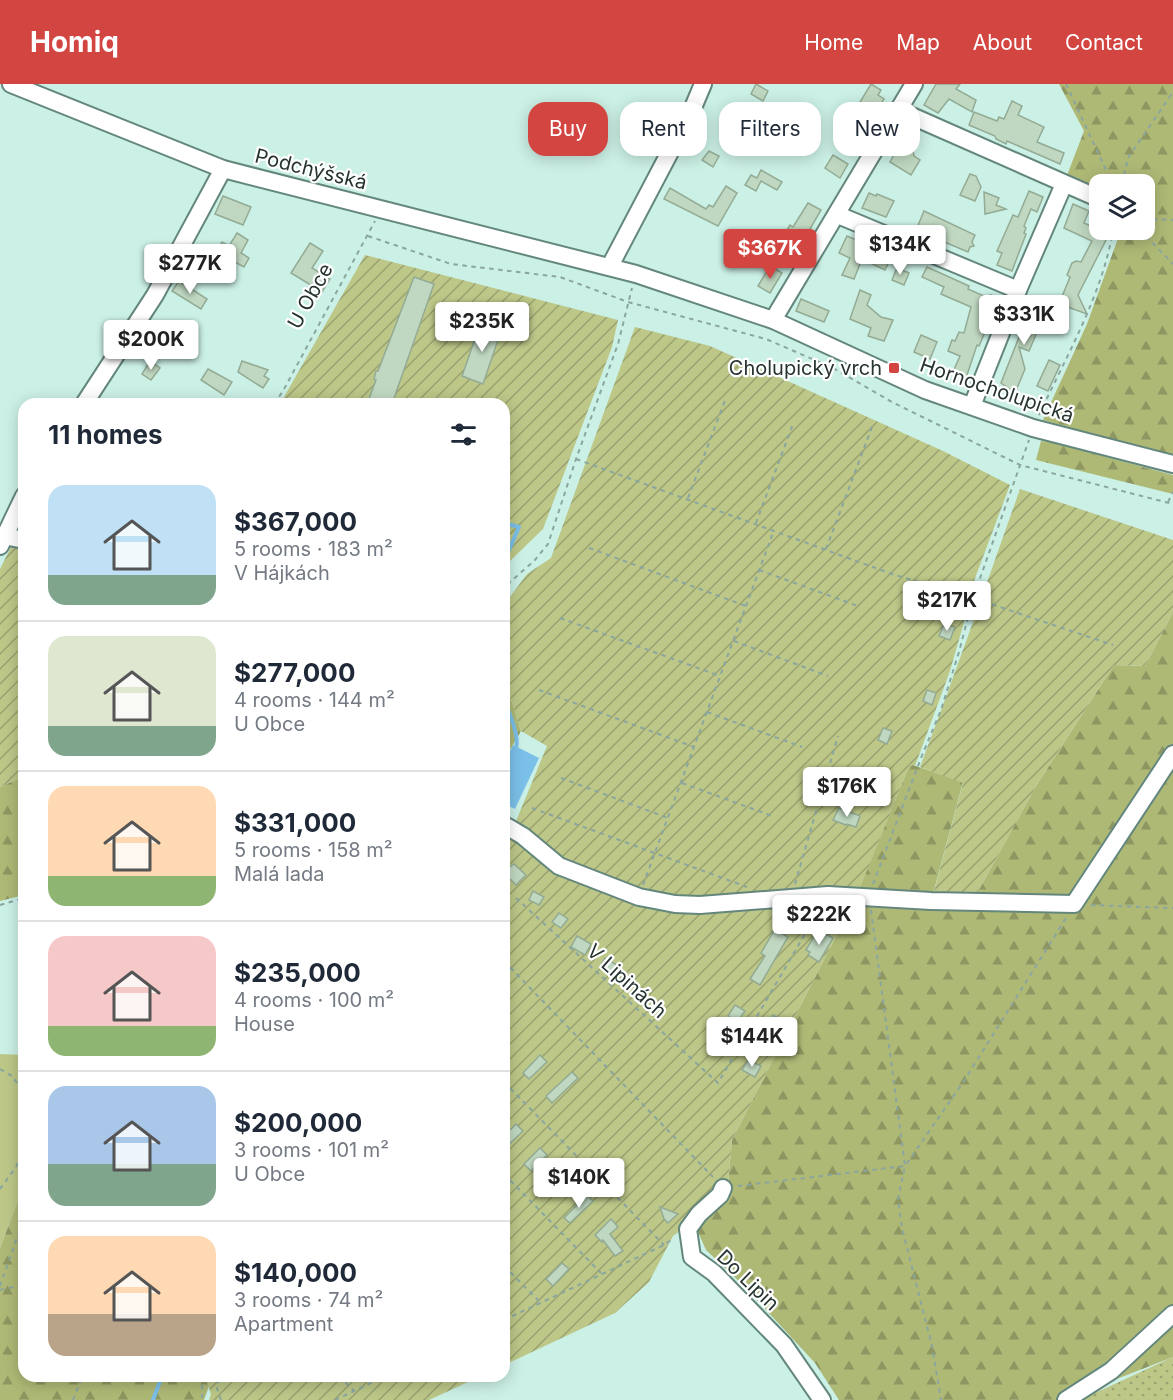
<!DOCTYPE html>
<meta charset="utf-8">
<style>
:root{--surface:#fff;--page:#f6f6f7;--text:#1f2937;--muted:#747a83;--line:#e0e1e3;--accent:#d34540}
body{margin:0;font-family:Inter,sans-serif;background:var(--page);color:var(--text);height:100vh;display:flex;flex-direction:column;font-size:22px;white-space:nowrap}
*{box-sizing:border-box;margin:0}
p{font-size:20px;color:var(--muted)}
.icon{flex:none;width:33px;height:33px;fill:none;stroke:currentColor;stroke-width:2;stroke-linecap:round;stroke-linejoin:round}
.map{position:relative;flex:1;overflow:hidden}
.panel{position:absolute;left:18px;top:314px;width:492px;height:984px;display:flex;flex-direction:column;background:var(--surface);border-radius:18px;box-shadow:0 3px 15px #0003}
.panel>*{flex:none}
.top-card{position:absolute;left:528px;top:18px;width:555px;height:54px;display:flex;gap:12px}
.tools{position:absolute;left:1089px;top:90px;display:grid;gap:12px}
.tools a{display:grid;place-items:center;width:66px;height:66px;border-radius:12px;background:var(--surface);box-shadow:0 3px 15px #0003;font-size:30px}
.price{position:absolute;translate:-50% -51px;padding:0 14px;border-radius:6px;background:#fff;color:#222;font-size:20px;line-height:39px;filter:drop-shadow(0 2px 3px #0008)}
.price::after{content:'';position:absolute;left:50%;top:36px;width:18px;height:14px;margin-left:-9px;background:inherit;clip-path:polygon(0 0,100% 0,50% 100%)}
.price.active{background:var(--accent);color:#fff}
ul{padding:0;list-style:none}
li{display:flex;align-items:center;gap:18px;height:150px;padding:0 30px}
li+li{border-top:2px solid var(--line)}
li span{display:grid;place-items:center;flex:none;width:168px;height:120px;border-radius:18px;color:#555}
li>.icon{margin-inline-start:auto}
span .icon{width:72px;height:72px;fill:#fffc;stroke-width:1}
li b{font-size:26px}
h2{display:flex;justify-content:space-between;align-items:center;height:72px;padding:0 30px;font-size:26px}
.pill{padding:0 21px;border-radius:18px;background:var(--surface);box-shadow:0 3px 15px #0003;font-size:21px;line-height:54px}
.pill.active{background:var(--accent);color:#fff}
header{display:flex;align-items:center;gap:36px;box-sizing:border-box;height:84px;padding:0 30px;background:var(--accent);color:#fff}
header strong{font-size:28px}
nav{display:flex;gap:33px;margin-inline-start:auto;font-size:21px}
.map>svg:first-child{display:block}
</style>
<header>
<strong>Homiq</strong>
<nav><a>Home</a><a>Map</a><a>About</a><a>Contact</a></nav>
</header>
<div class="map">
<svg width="1173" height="1316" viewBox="0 0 1173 1316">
<defs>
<pattern id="grass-dots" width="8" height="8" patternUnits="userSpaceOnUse" patternTransform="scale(1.5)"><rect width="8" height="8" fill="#bcc788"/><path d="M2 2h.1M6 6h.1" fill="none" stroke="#99a270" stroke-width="1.8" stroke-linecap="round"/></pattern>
<pattern id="forest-firs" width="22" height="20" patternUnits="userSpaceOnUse" patternTransform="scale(1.5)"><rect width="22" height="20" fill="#afb976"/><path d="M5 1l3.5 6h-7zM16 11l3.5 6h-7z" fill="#8e9761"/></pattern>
<pattern id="garden-furrows" width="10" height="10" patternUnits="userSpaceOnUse" patternTransform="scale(1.5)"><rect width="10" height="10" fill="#bcc788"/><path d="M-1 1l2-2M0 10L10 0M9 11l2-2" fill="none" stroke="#99a270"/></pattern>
</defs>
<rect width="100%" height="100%" fill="#cbf0e6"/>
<path fill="url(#grass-dots)" d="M 1173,1273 L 1173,1316 L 1080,1316 Z"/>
<g fill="url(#forest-firs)">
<path d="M 1059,0 L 1173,0 L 1173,373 L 1043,336 L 1087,240 L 1121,146 L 1144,146 L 1144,100 L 1100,100 L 1099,109 L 1066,94 L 1084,47 Z"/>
<path d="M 1041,357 L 1055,359 L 1173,391 L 1173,410 L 1036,376 Z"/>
<path d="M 1173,528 L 1173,1273 L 1063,1316 L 839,1316 L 815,1279 L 745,1203 L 706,1166 L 695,1141 L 727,1111 L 732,1056 L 855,815 L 910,680 L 963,698 L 933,810 L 975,813 L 1036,702 L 1114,581 L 1145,582 Z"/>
<path d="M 504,592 L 521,647 L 504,676 Z"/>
<path d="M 24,692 L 24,811 L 0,817 L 0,703 Z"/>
<path d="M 24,1100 L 24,1292 L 205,1292 L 209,1302 L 204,1316 L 0,1316 L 0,1164 Z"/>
</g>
<g fill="url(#garden-furrows)">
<path d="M 365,171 L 618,236 L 612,263 L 543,445 L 504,483 L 504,320 L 280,320 Z"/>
<path d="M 635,243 L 710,262 L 943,367 L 1010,401 L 971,505 L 966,531 L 950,587 L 915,682 L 910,680 L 859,806 L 687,815 L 621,799 L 561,774 L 514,742 L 547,662 L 521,647 L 504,592 L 504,521 L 527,490 L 551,474 Z"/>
<path d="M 1020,405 L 1173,456 L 1173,528 L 1145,582 L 1114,581 L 1036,702 L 975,813 L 933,811 L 963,699 L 920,683 C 955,591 987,498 1020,405 Z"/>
<path d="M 12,461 L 24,463 L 24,692 L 0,703 L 0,485 Z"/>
<path d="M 507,751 L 541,777 L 635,817 L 855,815 L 732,1056 L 727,1111 L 673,1152 L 649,1198 L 615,1229 L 504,1281 L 504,755 Z"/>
<path d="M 205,1292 L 481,1292 L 429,1316 L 209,1316 L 211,1310 Z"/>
</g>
<path fill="#bcc788" d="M 0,970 L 24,971 L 24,1100 L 0,1164 Z"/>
<path fill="#7bc0e9" d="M 513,661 L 539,674 L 515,725 L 504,720 L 504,680 Z"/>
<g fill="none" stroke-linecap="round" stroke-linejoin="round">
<g stroke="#7bc0e9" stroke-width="4">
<path d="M 504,439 L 519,443 L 504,477"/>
<path d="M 504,617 C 510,629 521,656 515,668"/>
<path d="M 153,1316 L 162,1292"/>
</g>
</g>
<g fill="#c0d8c1" stroke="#93ab94" stroke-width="1.5">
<path d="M 756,0 L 768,7 L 763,17 L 751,10 Z"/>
<path d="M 871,0 L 881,6 L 878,11 L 884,15 L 873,33 L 857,23 Z"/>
<path d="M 936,0 L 960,0 L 956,5 L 976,16 L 972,28 L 949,15 L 938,29 L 924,21 Z"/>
<path d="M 1012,17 L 1022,22 L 1018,31 L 1044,43 L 1037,58 L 1064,69 L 1060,80 L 1007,57 L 1006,60 L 996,55 L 995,52 L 969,41 L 974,28 L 997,37 L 999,33 L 1004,35 Z"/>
<path d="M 898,63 L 913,67 L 914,72 L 920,76 L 911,91 L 890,78 Z"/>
<path d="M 709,67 L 719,72 L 713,83 L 702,76 Z"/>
<path d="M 833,71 L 848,80 L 840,94 L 825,84 Z"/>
<path d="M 761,86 L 782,98 L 777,106 L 761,97 L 756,107 L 745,101 L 751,91 L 757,94 Z"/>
<path d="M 970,90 L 976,92 L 981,103 L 975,117 L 960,111 Z"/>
<path d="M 726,102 L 737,109 L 718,142 L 664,115 L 670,104 L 706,125 L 709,121 L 713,123 Z"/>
<path d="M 1029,107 L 1043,113 L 1037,128 L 1031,125 L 1024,142 L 1026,144 L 1024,149 L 1026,150 L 1012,187 L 997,181 L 1002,169 L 997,167 L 1013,131 L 1018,133 Z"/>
<path d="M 984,108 L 999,114 L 996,121 L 1006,125 L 985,130 Z"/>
<path d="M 869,109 L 876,112 L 877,110 L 894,117 L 886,133 L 862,124 Z"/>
<path d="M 223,112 L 251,123 L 243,141 L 215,130 Z"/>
<path d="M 808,119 L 821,126 L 795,171 L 778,161 L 790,141 L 793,143 Z"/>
<path d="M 1073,120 L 1089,127 L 1084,139 L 1098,145 L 1095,151 L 1106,156 L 1078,211 L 1087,230 L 1059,220 L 1070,193 L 1067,191 L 1072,179 L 1076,177 L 1081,178 L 1092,157 L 1064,144 Z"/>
<path d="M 924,127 L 975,151 L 972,158 L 974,162 L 970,163 L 968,168 L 916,146 Z"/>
<path d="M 237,149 L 248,156 L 241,169 L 249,174 L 244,183 L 216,168 L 222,158 L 229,162 Z"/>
<path d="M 847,152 L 892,171 L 885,186 L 862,175 L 854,195 L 842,191 L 850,174 L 839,169 Z"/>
<path d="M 310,159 L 323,167 L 312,184 L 330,195 L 322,208 L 291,189 Z"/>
<path d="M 770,182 L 782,189 L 770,209 L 758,202 Z"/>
<path d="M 927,183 L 969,202 L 968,205 L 986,213 L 991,211 L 994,216 L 998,218 L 979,262 L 977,261 L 966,294 L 953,288 L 960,272 L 948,267 L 952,256 L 955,257 L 959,248 L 964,249 L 971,223 L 941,210 L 944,203 L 922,193 Z"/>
<path d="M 897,184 L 909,189 L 904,201 L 892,196 Z"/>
<path d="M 414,193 L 434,200 L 392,320 L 367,320 L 376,296 L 374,295 L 376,287 L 378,287 Z"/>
<path d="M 179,197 L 207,215 L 201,225 L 172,207 Z"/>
<path d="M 860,206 L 871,211 L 867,221 L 881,233 L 893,236 L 884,257 L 868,252 L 871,244 L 850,235 Z"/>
<path d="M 801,215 L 829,227 L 824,238 L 796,227 Z"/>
<path d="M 1035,216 L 1048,222 L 1029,267 L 1019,263 L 1025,285 L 1015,309 L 1001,299 L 1021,248 L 1019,247 L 1027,229 L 1029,230 Z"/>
<path d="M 481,238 L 502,244 L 483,300 L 462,292 Z"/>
<path d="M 921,251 L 937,258 L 930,275 L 914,268 Z"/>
<path d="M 1049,276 L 1060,281 L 1048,307 L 1037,302 Z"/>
<path d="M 150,277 L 160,284 L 151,296 L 142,290 Z"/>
<path d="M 242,277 L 268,286 L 264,292 L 269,295 L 263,304 L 238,288 Z"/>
<path d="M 208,285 L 232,298 L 224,311 L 201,296 Z"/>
<path d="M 944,540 L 955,543 L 950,556 L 939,552 Z"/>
<path d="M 927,606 L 936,609 L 932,621 L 923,617 Z"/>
<path d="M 883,644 L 892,647 L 887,660 L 878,656 Z"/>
<path d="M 839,724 L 860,732 L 856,743 L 847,740 L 846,741 L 833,736 Z"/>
<path d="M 514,780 L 526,791 L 516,801 L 504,789 L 504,787 Z"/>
<path d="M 533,807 L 544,813 L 539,821 L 529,816 Z"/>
<path d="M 559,829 L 568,835 L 561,844 L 552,838 Z"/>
<path d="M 775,845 L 788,853 L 760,901 L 750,895 L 765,872 L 761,869 Z"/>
<path d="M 818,846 L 833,854 L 819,878 L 808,871 L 810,868 L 806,866 Z"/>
<path d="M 577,852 L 591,860 L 585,871 L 571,863 Z"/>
<path d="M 605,874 L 620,883 L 615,891 L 600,883 Z"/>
<path d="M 735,921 L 745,927 L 737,938 L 728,932 Z"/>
<path d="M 773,931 L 783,936 L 778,946 L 768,940 Z"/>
<path d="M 540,971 L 547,978 L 529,995 L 523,989 Z"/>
<path d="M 748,976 L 761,982 L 755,993 L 742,986 Z"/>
<path d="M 572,988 L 578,994 L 552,1019 L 546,1012 Z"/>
<path d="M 516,1040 L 523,1047 L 504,1065 L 504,1052 Z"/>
<path d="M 540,1064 L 547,1071 L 531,1087 L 524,1080 Z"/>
<path d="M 563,1087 L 570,1094 L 553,1110 L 547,1103 Z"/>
<path d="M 587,1111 L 593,1117 L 570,1139 L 564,1134 Z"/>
<path d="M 660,1123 L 678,1130 L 668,1139 L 664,1135 Z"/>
<path d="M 611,1135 L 618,1143 L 610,1150 L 623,1167 L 615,1172 L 603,1156 L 602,1158 L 595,1151 Z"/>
<path d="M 562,1179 L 569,1185 L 553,1202 L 546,1195 Z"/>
</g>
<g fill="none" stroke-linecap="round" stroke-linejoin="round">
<g stroke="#64877d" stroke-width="20">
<g id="minor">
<path d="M 11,0 L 223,85 L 636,190 L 773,236 L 925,306 L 1033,344 L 1173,380"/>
<path d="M 898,26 L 1100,115"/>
<path d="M 838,131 L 1018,206"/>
<path d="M 610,182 L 692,26 L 703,0"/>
<path d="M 773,236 L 914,0"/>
<path d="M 84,320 L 155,211 L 223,85"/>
<path d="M 972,322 L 1018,206 L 1064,100"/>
<path d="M 4,452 L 24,456"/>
<path d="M 0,462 L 24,412"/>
<path d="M 508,743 L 523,752 L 559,782 L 639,813 L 675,820 L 700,821 L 828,811 L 931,817 L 1074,820 L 1173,670"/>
<path d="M 723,1104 L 720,1111 L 699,1130 L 688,1145 L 692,1173 L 714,1189 L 784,1261 L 822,1316"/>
<path d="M 1066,1316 L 1111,1287 L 1173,1230"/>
</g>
</g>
<g stroke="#8aa69f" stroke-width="2" stroke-dasharray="4.5 4.5" stroke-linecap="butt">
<path d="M 1066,0 L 1107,88 L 1110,100"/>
<path d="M 1122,100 L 1128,74 L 1173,8"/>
<path d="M 1144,135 L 1173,136"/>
<path d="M 1140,146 L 1173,180"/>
<path d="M 368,152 L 451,180 L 560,193 L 628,218 L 766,255 L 833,284 L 892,318 L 1020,381 L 1173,420"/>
<path d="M 274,320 L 283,307 L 375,137"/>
<path d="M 1039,331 C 1066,273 1103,209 1113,146"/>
<path d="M 576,375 L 892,490 L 973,514 L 1113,561"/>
<path d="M 688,414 L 726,314"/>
<path d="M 1168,418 L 1173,408"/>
<path d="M 756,439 L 793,340"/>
<path d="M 589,464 L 746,522"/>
<path d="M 826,465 L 872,343"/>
<path d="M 759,486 L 858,522"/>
<path d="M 504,509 L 510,498 L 534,477 L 548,460 L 576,375 L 618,260 L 632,204"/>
<path d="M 560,534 L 720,592"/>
<path d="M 734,557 L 828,592"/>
<path d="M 539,606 L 694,663"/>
<path d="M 707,628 L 802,663"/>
<path d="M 561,694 L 668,734"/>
<path d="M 682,699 L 775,733"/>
<path d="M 532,724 L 747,803"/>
<path d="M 795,800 L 838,652"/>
<path d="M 873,800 L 921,674 L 941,626 L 959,568 L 973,514 L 1029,356"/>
<path d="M 643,801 L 774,446"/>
<path d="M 516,814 L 718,999 L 819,826"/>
<path d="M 0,821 L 24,814"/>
<path d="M 1091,821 L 1173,824"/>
<path d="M 871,826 L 905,1082 L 898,1115 L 902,1144 L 932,1262 L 941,1316"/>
<path d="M 504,877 L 713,1093"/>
<path d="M 0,985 L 12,992 L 24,1009"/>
<path d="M 504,998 L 664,1161"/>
<path d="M 504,1090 L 601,1189"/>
<path d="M 738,1102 L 905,1082 L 964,997 L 1066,834"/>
<path d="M 0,1105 L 16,1083 L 24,1063"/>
<path d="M 504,1182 L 541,1219"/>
<path d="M 0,1202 L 24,1134"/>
<path d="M 0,1206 L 18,1202 L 24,1202"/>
<path d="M 504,1236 L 664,1161 L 674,1154"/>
<path d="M 200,1292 L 203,1309 L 201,1316"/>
<path d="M 339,1292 L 354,1307"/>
<path d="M 73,1316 L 81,1296 L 86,1292"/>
<path d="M 221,1316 L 216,1301 L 222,1292"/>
<path d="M 335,1316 L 386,1292"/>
</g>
<use href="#minor" stroke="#fff" stroke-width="16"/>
</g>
<rect fill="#d34540" stroke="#fff" stroke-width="2" x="888" y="278" width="12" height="12" rx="3"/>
<g text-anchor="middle" stroke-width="4.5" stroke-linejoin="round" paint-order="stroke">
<g font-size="20" fill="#263430" stroke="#fff">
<text transform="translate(311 85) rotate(14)" y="7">Podchýšská</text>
<text transform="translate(310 212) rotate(-61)" y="7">U Obce</text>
<text transform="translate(997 306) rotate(19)" y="7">Hornocholupická</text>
<text transform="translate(627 897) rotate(42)" y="7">V Lipinách</text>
<text transform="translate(748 1196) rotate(44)" y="7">Do Lipin</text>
</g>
<g font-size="20" fill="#263430" stroke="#fff" text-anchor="end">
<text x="882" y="291">Cholupický vrch</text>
</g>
</g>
</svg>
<div class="tools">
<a><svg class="icon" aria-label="layers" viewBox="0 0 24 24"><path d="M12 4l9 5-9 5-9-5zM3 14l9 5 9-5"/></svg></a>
</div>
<b class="price" style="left:900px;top:192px">$134K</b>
<b class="price active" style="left:770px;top:196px">$367K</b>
<b class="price" style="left:190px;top:211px">$277K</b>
<b class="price" style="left:1024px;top:262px">$331K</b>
<b class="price" style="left:482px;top:269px">$235K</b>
<b class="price" style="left:151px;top:287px">$200K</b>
<b class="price" style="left:947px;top:548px">$217K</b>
<b class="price" style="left:847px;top:734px">$176K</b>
<b class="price" style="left:819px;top:862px">$222K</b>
<b class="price" style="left:752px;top:984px">$144K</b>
<b class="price" style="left:579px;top:1125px">$140K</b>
<div class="top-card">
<a class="pill active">Buy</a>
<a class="pill">Rent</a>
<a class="pill">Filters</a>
<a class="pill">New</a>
</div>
<section class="panel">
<h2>11 homes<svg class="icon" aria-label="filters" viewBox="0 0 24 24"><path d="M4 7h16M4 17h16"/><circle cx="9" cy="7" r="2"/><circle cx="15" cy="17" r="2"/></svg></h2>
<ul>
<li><span style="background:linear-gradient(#bfe0f5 75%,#7fa58c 0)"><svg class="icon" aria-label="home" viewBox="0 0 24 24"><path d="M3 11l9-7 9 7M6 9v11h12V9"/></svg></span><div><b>$367,000</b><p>5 rooms · 183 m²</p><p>V Hájkách</p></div></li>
<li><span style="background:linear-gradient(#dfe7d0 75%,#7fa58c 0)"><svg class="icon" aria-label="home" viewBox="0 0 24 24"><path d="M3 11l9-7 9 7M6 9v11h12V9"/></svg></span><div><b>$277,000</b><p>4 rooms · 144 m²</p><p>U Obce</p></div></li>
<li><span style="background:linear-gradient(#ffd9b3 75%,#8fb573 0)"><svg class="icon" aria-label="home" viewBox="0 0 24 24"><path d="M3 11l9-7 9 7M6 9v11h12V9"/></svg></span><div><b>$331,000</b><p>5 rooms · 158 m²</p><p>Malá lada</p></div></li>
<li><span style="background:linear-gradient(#f6c9c9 75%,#8fb573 0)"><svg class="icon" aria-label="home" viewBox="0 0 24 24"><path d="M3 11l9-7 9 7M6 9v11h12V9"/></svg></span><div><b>$235,000</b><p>4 rooms · 100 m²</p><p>House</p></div></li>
<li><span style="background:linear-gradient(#a9c7e8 65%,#7fa58c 0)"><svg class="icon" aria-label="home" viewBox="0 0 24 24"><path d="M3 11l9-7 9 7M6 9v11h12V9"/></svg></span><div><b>$200,000</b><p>3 rooms · 101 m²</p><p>U Obce</p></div></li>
<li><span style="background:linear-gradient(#ffd9b3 65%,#b9a48a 0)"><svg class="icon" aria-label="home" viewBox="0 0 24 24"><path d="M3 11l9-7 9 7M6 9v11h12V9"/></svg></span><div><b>$140,000</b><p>3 rooms · 74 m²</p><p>Apartment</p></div></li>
</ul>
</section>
</div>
